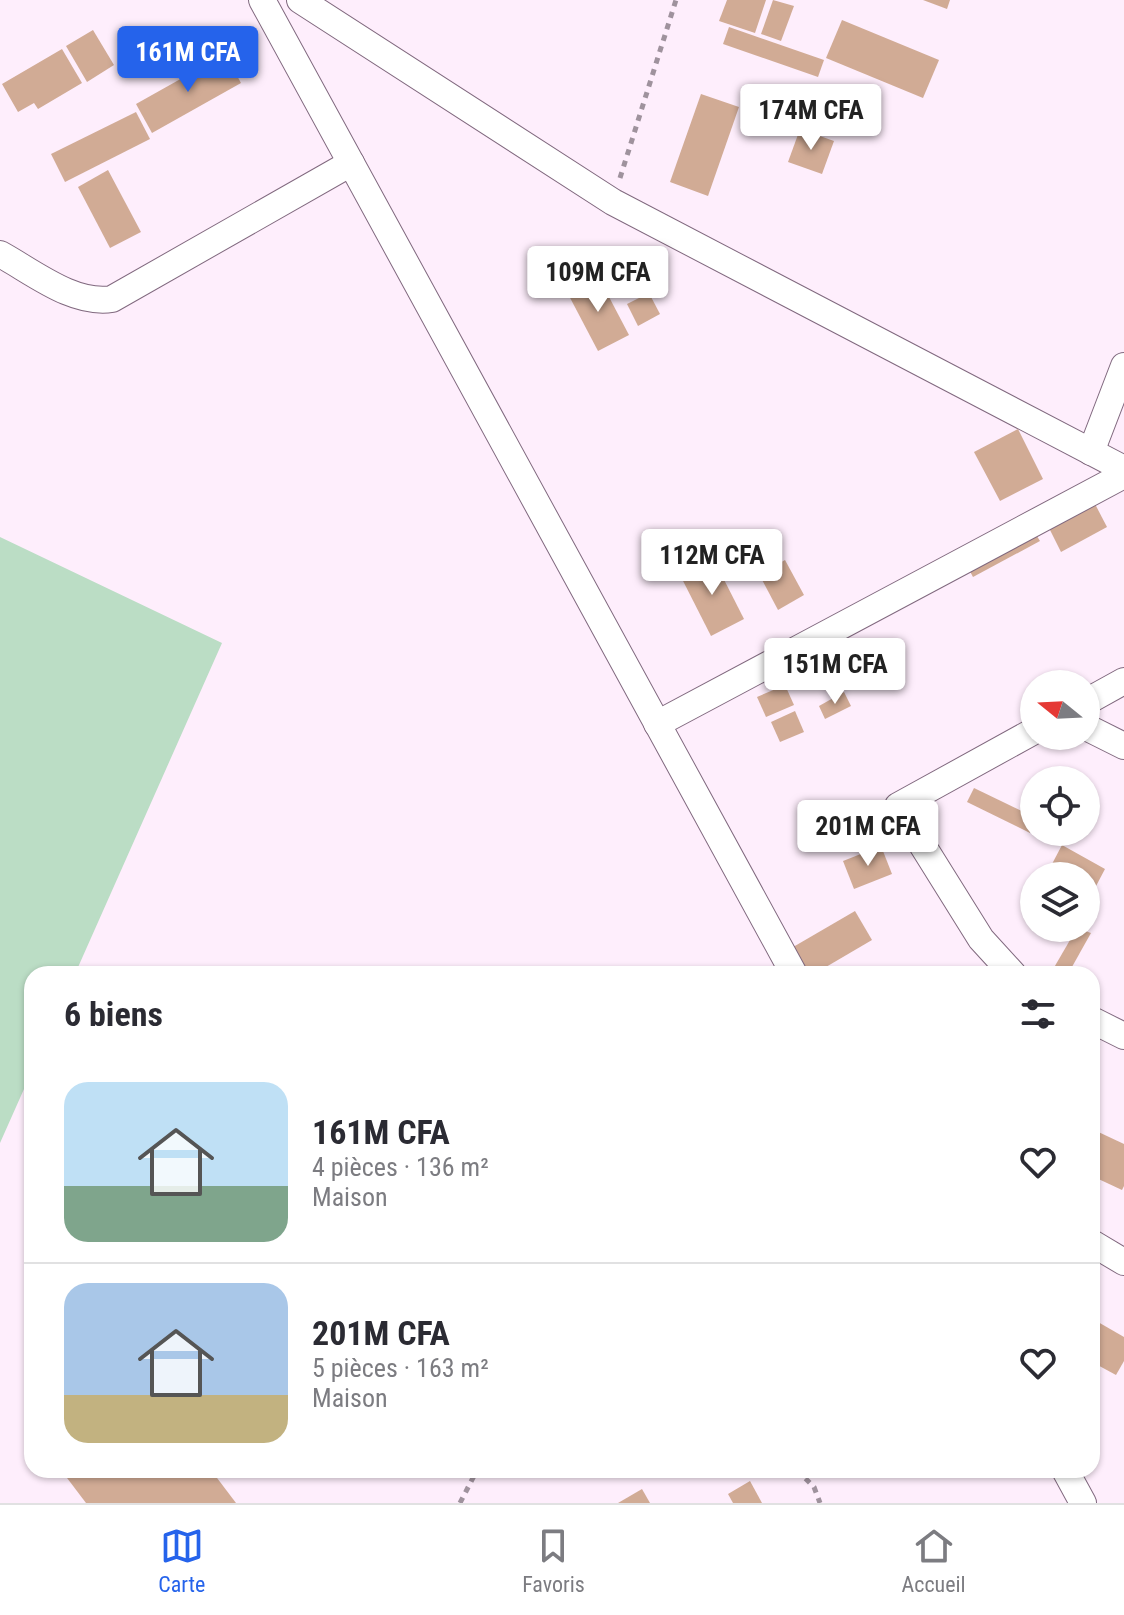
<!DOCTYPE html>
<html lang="fr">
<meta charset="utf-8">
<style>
:root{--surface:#fff;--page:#f2f2f3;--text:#2b2b33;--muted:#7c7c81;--line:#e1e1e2;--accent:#2563eb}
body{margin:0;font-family:"Roboto Condensed",sans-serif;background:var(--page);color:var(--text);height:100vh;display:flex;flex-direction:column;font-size:30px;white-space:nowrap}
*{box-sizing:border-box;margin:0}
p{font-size:26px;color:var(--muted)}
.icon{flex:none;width:44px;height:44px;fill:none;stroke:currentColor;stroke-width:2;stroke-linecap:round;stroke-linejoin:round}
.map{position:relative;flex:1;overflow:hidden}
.side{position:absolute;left:24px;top:966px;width:1076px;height:512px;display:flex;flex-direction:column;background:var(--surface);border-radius:24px;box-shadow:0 2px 6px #0004}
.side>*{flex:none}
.needle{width:52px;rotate:288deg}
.tools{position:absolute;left:1020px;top:670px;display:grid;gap:16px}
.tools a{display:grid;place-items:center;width:80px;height:80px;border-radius:50%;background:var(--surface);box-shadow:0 2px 6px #0004;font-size:40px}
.price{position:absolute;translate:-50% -68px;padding:0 18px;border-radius:8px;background:#fff;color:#222;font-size:26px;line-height:52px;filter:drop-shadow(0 2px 4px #0008)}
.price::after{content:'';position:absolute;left:50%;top:48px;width:24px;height:18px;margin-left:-12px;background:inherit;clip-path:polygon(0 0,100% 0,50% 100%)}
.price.on{background:var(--accent);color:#fff}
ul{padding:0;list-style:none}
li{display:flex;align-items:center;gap:24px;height:200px;padding:0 40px}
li+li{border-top:2px solid var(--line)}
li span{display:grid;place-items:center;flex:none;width:224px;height:160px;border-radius:24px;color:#555}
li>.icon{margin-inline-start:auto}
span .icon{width:96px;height:96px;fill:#fffc;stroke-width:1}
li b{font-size:34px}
h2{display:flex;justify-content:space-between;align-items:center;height:96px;padding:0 40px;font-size:34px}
.dock{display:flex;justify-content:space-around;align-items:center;height:112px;border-top:2px solid var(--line);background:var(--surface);font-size:22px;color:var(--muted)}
.dock a{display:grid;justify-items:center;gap:4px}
.dock .on{color:var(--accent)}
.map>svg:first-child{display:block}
</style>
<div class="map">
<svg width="1124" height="1503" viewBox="0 0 1124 1503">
<rect width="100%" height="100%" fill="#feeefc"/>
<path fill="#bbddc5" d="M 0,537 L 222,643 L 75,974 L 32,974 L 32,1071 L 0,1143 Z"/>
<g fill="#d1ab95">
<path d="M 727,0 L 766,0 L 755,33 L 719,21 Z"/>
<path d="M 773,0 L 794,6 L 781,41 L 761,34 Z"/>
<path d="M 923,0 L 950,0 L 947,9 Z"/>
<path d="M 842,20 L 939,60 L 923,98 L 826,58 Z"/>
<path d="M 729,27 L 824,60 L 818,77 L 723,44 Z"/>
<path d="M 93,30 L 114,65 L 87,82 L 66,46 Z"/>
<path d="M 62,49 L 82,83 L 38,109 L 34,103 L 18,112 L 2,84 Z"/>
<path d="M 225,54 L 241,83 L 152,133 L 136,104 Z"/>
<path d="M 701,94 L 739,107 L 708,196 L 670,182 Z"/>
<path d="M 136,112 L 150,139 L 65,182 L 51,154 Z"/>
<path d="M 800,129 L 834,141 L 822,174 L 788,162 Z"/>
<path d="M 108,170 L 141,232 L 110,248 L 78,187 Z"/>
<path d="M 598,276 L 629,335 L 598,351 L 567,292 Z"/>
<path d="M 649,293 L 660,314 L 638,326 L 627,304 Z"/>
<path d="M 1018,429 L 1043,479 L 1000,501 L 974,452 Z"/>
<path d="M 1095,504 L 1107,527 L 1061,552 L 1049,528 Z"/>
<path d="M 1032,528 L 1040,541 L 973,577 L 966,564 Z"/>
<path d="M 713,558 L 744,619 L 711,636 L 680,575 Z"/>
<path d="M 785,560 L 804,595 L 778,610 L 759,574 Z"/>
<path d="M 785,685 L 794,705 L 766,717 L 757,697 Z"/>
<path d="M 844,692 L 851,706 L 825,719 L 819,706 Z"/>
<path d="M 795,711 L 804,732 L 780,742 L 771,722 Z"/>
<path d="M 974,788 L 1034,817 L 1030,833 L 967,802 Z"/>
<path d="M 1062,845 L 1105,869 L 1095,888 L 1086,883 L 1086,876 L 1073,876 L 1052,864 Z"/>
<path d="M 881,846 L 892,874 L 854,889 L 843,861 Z"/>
<path d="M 855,911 L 872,940 L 814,974 L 801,974 L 788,950 Z"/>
<path d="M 1077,928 L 1091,933 L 1068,974 L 1058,974 L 1052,971 Z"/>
<path d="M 1092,1129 L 1124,1144 L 1124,1186 L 1122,1190 L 1092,1176 Z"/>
<path d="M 1098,1322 L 1124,1337 L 1124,1361 L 1116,1375 L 1092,1362 L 1092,1332 Z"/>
<path d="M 61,1470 L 211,1470 L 236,1503 L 86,1503 Z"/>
<path d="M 750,1481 L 762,1503 L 733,1503 L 728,1494 Z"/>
<path d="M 642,1489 L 650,1503 L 618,1503 Z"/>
</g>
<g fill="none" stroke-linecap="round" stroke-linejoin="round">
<g stroke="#81697f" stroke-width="28">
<g id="street">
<path d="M 262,0 L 794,974"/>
<path d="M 300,0 L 613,202 L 1124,469"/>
<path d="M 0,254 C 33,272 73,305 112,299 L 351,163"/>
<path d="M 1091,452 L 1124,366"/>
<path d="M 1086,702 L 1124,681"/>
<path d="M 657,724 L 1124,475"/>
<path d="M 1086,727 L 1124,746"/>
<path d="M 1013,974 L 981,939 L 898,806 L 1034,731"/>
<path d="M 1092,1020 L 1124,1036"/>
<path d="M 1092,1243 L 1124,1262"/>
<path d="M 1065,1470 L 1083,1503"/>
</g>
</g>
<g stroke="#9f929d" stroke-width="5" stroke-dasharray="6 6" stroke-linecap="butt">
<path d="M 620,178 L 676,0"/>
<path d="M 797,1470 L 814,1487 L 820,1503"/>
<path d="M 460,1503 L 477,1470"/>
</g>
<use href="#street" stroke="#fff" stroke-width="26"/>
</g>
</svg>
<div class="tools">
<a><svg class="needle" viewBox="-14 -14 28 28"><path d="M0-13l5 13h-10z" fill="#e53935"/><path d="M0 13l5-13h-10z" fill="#7c7c81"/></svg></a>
<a><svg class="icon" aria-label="locate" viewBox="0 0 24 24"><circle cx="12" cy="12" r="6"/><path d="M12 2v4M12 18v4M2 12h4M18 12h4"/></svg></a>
<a><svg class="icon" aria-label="layers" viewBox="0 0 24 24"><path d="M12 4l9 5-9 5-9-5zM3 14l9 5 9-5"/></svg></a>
</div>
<b class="price on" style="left:188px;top:94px">161M CFA</b>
<b class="price" style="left:811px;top:152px">174M CFA</b>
<b class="price" style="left:598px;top:314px">109M CFA</b>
<b class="price" style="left:712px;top:597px">112M CFA</b>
<b class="price" style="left:835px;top:706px">151M CFA</b>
<b class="price" style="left:868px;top:868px">201M CFA</b>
<section class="side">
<h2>6 biens<svg class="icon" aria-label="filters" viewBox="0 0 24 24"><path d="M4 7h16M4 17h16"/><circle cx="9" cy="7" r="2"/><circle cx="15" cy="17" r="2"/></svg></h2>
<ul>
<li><span style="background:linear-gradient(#bfe0f5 65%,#7fa58c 0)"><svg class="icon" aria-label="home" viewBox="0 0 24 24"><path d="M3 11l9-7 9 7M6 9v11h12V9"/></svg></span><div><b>161M CFA</b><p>4 pièces · 136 m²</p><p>Maison</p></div><svg class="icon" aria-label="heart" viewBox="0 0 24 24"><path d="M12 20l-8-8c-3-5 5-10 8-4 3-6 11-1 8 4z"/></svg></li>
<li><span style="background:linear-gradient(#a9c7e8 70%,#c2b280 0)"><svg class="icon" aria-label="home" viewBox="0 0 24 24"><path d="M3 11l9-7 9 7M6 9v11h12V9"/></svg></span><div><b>201M CFA</b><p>5 pièces · 163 m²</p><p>Maison</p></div><svg class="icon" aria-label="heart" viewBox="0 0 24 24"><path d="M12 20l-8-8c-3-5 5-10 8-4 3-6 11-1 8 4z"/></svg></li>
</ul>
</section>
</div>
<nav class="dock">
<a class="on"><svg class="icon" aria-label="map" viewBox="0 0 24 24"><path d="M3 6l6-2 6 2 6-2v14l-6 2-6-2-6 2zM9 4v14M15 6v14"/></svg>Carte</a>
<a><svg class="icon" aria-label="saved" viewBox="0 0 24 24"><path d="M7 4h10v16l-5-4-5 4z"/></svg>Favoris</a>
<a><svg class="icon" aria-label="home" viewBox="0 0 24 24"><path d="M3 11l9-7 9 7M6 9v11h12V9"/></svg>Accueil</a>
</nav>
